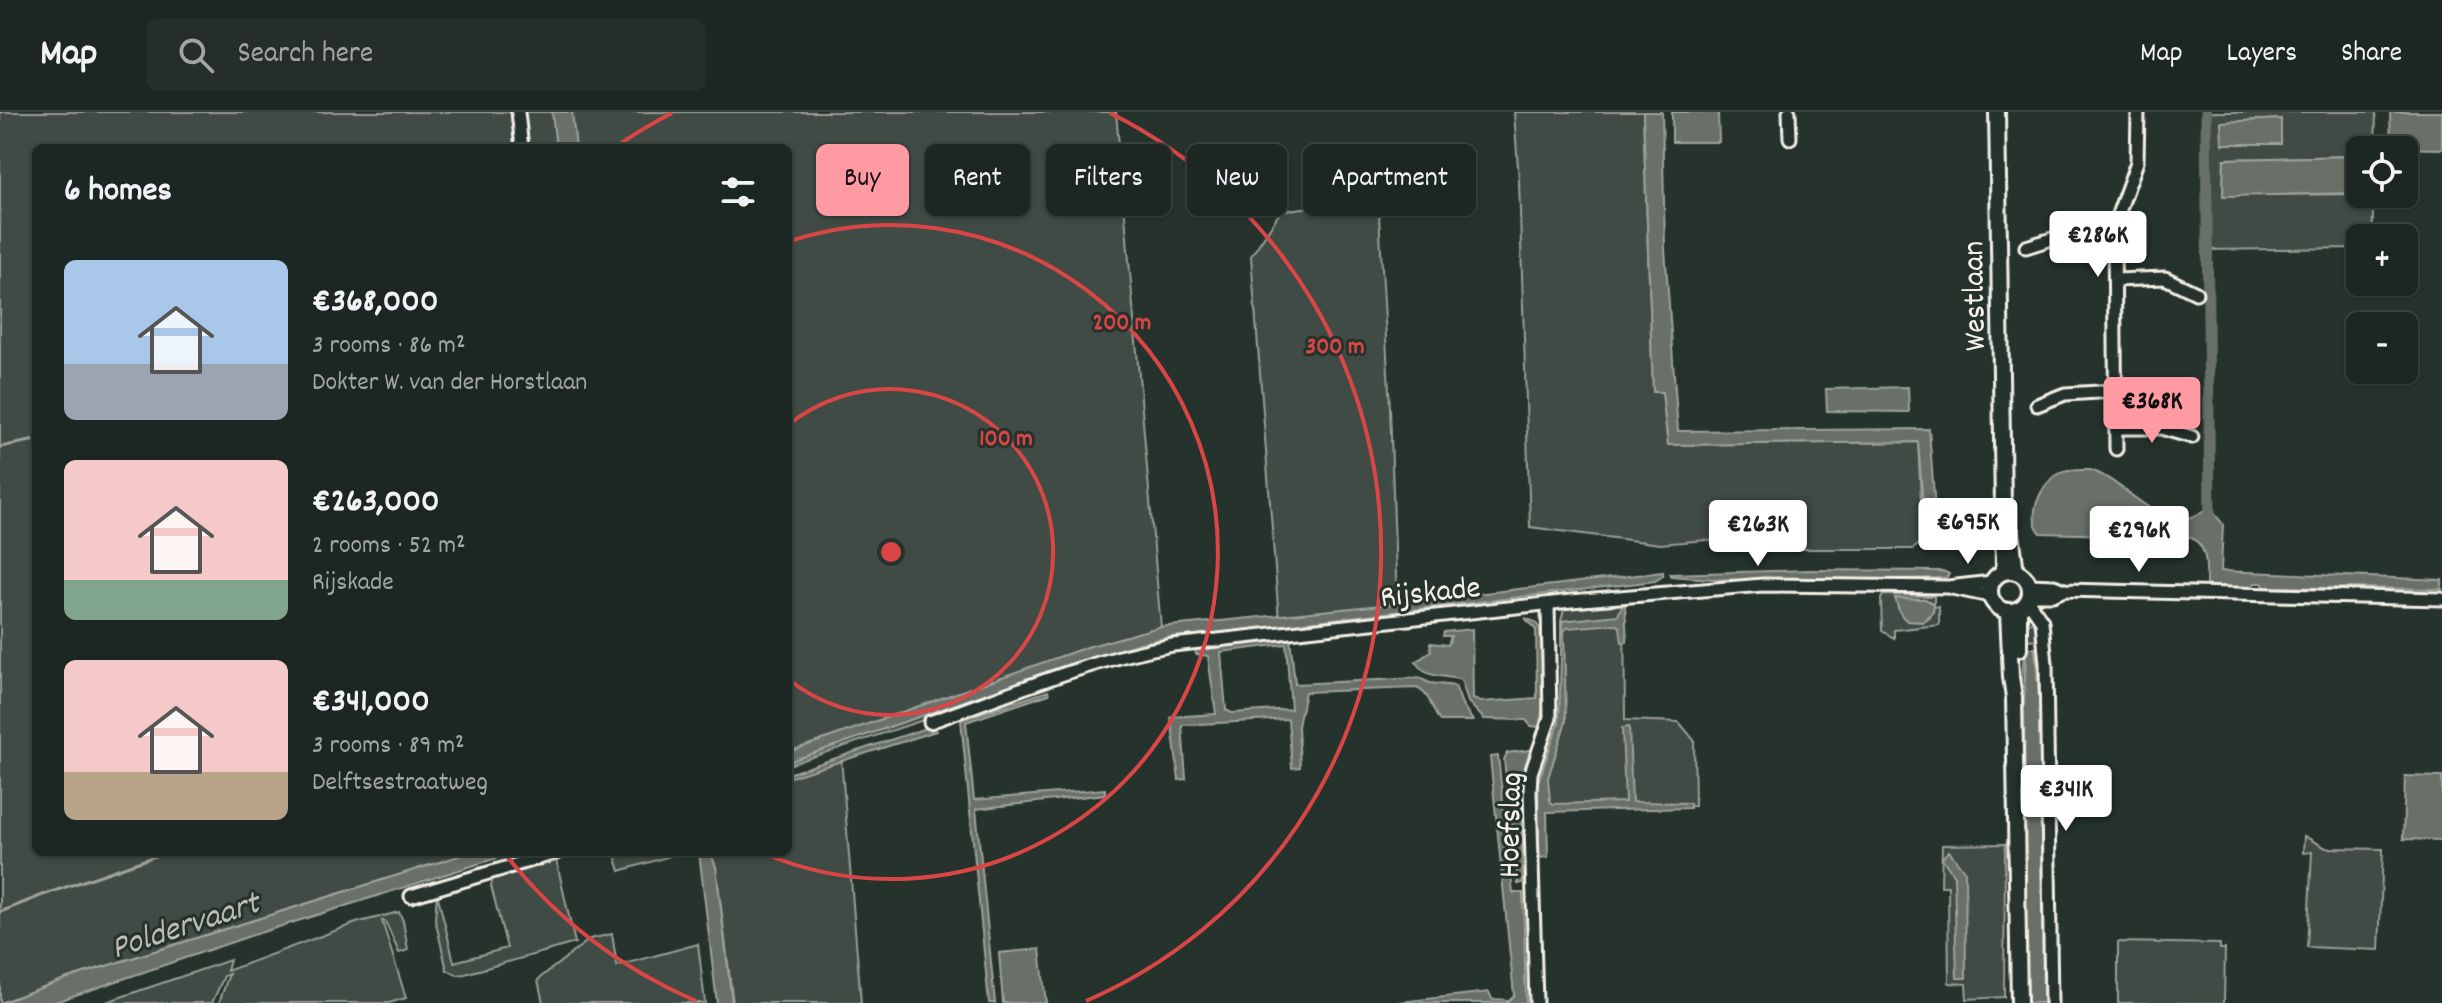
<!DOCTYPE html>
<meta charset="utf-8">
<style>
:root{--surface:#1c2622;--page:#252e2a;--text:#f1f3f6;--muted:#a0a5a5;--line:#3a4340;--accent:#ff9aa2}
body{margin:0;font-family:Dekko,sans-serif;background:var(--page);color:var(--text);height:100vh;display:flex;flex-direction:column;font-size:30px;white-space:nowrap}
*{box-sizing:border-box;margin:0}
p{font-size:26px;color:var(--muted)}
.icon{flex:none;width:44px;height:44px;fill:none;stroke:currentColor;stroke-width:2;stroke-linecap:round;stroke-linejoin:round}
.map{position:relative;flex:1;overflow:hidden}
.details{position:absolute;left:32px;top:32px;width:760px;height:712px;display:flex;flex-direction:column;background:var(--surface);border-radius:12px;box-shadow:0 2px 6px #0004,0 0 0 2px var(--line)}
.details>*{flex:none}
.hud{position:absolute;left:816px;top:32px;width:760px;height:72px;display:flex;gap:16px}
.tools{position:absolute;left:2346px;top:24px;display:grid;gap:16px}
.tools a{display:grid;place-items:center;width:72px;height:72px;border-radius:12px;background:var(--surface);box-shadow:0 2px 6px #0004,0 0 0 2px var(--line);font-size:40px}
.price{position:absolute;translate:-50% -68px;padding:0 18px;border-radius:8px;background:#fff;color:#222;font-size:26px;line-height:52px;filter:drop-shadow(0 2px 4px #0008)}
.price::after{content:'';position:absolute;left:50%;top:48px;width:24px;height:18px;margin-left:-12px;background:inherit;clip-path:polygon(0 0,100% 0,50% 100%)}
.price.active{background:var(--accent);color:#111}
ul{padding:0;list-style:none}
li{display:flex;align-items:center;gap:24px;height:200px;padding:0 32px}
li span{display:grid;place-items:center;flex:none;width:224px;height:160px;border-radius:12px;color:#555}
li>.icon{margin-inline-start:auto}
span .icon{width:96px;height:96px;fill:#fffc;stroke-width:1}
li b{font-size:34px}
h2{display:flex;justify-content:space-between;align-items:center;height:96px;padding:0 32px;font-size:34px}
.tag{padding:0 28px;border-radius:12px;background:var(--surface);box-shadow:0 2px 6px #0004,0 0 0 2px var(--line);font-size:28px;line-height:72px}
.tag.active{background:var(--accent);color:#111}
header{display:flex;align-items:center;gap:48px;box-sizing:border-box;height:112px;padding:0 40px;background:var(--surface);border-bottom:2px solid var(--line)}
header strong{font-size:38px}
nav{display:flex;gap:44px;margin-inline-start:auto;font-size:28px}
.search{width:560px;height:72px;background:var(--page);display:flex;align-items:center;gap:20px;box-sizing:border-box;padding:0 28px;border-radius:12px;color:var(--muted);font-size:30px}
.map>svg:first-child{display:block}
</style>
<header>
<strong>Map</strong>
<div class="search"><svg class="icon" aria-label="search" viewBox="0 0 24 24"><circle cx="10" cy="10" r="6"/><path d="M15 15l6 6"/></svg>Search here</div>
<nav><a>Map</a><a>Layers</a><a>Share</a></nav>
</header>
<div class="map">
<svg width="2442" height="891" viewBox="0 0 2442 891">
<rect width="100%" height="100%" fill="#26332d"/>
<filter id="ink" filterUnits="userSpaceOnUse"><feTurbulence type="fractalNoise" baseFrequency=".0125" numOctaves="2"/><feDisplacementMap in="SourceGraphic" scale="16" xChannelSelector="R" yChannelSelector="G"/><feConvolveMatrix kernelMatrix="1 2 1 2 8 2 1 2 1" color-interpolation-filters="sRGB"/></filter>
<g filter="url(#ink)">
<g fill="#414b45" stroke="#9a9e96" stroke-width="2" fill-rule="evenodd">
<path d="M 0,0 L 1116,0 L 1161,516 L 788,640 L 788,36 L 36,36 L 36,740 L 472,740 L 65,867 L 0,891 Z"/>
<path d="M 1514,0 L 1643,0 L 1653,279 L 1662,280 L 1668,333 L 1918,330 L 1922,408 L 1925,419 L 1930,423 L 1913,437 L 1778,437 L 1733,434 L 1706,428 L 1660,432 L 1530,415 L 1519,69 Z"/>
<path d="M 2208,0 L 2376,0 L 2375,38 L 2360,38 L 2360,44 L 2224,47 L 2223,83 L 2374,82 L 2372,126 L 2360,126 L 2360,136 L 2209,138 ZM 2281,7 L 2281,32 L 2222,10 Z"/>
<path d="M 1378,86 L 1390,296 L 1397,493 L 1279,508 L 1251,144 L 1281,99 Z"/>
<path d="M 1883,483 L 1934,484 L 1934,492 L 1930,489 L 1896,487 L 1898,496 L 1923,510 L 1930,506 L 1934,495 L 1939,494 L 1939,513 L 1894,518 L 1894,526 L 1882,519 L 1881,487 Z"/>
<path d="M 1624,492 L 1625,608 L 1679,610 L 1694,628 L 1695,694 L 1544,696 L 1542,666 L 1561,608 L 1561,509 L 1564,497 Z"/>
<path d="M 2033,509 L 2038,511 L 2040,527 L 2026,528 L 2024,594 L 2027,891 L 2024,891 L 2020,589 L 2024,541 L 2022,515 Z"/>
<path d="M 1170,525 L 1169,531 L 1131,539 L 788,653 L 788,650 L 1068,553 Z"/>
<path d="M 2035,536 L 2041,536 L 2047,891 L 2043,891 L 2040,599 Z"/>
<path d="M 841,645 L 861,891 L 733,891 L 716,755 L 710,740 L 788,740 L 788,663 Z"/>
<path d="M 2304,724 L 2326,736 L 2383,737 L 2379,838 L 2307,835 L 2312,740 L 2303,741 Z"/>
<path d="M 2005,732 L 2004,885 L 1967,887 L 1966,872 L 1949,871 L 1948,774 L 1941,774 L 1942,733 Z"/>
<path d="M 614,740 L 676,740 L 677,742 L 620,759 Z"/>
<path d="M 556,747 L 575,831 L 465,862 L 457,863 L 447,858 L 435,807 L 437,781 L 454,850 L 507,836 L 491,774 L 493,766 Z"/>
<path d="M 399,800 L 403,809 L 408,838 L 399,841 L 385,809 L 382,809 L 406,886 L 389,891 L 219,891 L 229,862 L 224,864 L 212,891 L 103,891 L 230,848 L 227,859 L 356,811 Z"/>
<path d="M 612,822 L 617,854 L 698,832 L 705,891 L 543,891 L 538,868 L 541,865 L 590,827 Z"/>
<path d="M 2118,830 L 2220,832 L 2220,837 L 2225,837 L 2224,891 L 2118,891 Z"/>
</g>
<g fill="#676f68" stroke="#9fa39b" stroke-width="2" fill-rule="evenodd">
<path d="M 552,0 L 572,0 L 576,36 L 556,36 Z"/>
<path d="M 1643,0 L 1662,0 L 1665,137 L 1678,319 L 1929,317 L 1936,411 L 1983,411 L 1984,424 L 1930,423 L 1925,419 L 1918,330 L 1668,333 L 1662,280 L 1653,280 Z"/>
<path d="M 1672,0 L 1718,0 L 1719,30 L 1672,30 Z"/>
<path d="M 2390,0 L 2442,0 L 2442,37 L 2391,36 Z"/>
<path d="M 2281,7 L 2281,32 L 2222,32 L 2221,10 Z"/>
<path d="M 2360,44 L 2360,81 L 2223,84 L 2224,47 Z"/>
<path d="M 1908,275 L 1909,300 L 1827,299 L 1826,277 Z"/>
<path d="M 2090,358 C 2128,369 2166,432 2209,395 L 2223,412 L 2221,459 L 2442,468 L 2442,477 L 2265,475 L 2262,471 L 2255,471 L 2252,475 L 2211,475 L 2206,474 C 2206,455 2209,434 2190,425 L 2041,421 C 2026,405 2040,373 2057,363 C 2067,357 2079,358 2090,358 Z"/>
<path d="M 1809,458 L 1943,459 L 1949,462 L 1946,466 C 1855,467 1761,472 1670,464 L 1670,462 Z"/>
<path d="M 1663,460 L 1663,464 L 1655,469 L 1190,524 L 1170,525 L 1140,531 L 1068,553 L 788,650 L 788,640 L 1087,535 L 1159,515 L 1392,492 Z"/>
<path d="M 1895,486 L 1925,487 L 1934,492 L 1933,500 L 1923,510 L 1907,509 L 1901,503 Z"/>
<path d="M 1625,493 L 1627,530 L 1622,530 L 1620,515 L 1615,512 L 1567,516 L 1564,519 L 1566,609 L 1548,666 L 1550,689 L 1553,692 L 1625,690 L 1622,616 L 1629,615 L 1632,690 L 1690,691 L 1690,696 L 1547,700 L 1548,745 L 1539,746 L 1538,670 L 1559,610 L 1562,509 L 1618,503 L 1622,494 Z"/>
<path d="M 1525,506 L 1535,510 L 1540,517 L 1544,589 L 1539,615 L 1531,614 L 1526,608 L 1484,607 L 1468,590 L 1461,568 C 1444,562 1426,568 1416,550 L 1431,539 L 1430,531 L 1448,533 L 1451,524 L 1443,524 L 1444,520 L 1472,517 L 1473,587 L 1481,590 L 1537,586 L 1536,518 Z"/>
<path d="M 1290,525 L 1295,572 L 1419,566 L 1430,571 L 1455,574 L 1462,592 L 1473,609 L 1440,609 C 1431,598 1431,581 1416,576 L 1305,580 L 1298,614 L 1300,655 L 1292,656 L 1288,607 L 1182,613 L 1186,667 L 1179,668 L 1171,605 L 1216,602 L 1208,544 L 1196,542 L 1195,538 ZM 1286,532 L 1291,597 L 1232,601 L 1226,598 L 1221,540 Z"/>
<path d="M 2026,536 L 2035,536 L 2040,599 L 2043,891 L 2027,891 L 2024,594 Z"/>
<path d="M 1048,579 L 1049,582 L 966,610 L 974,688 L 1105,677 L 1105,682 L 976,697 L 995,891 L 989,891 L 961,608 Z"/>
<path d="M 935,613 L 936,619 L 788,666 L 788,662 Z"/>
<path d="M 1530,638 L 1521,668 L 1523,771 L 1518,772 L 1504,648 L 1507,641 Z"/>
<path d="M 1498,644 L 1513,781 L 1523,781 L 1526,891 L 1391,891 L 1489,880 L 1492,887 L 1509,888 L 1514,883 L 1490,645 Z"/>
<path d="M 2405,664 L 2442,665 L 2442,728 L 2403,727 Z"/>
<path d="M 1949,739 L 1965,760 L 1966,866 L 1957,866 L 1954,764 L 1942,746 Z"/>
<path d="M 472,740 L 516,740 L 250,824 L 52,891 L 0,891 L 65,867 Z"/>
<path d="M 699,740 L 710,740 L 716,755 L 732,891 L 717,891 Z"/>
<path d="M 1040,837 L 1046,891 L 1003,891 L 999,841 Z"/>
</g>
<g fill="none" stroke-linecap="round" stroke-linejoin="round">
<g stroke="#9fa39b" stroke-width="3">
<path d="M 0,335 L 36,328"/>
<path d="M 0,800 L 43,783 L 167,740"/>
</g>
<path stroke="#676f68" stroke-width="11" d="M 2206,0 L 2210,411"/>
<g stroke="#f4f1e8" stroke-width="17">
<g id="minor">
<path d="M 518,0 L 522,36"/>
<path d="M 1789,0 L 1790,26"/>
<path d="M 2026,135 L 2061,124 L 2114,122"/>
<path d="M 2115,168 L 2165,166 L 2196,181"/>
<path d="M 2037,293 L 2065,282 L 2116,279"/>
<path d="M 2116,316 L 2161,316 L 2192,325"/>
<path d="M 2116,337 L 2114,122 L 2116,108 L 2137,50 L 2138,0"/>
<path d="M 2029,473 L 2054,474 L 2064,478 L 2442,487"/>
<path d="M 1952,476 L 1990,484"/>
<path d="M 2030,483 L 2053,483 L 2064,478"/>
<path d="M 2028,489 L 2042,509 L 2046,552 L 2051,891"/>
<path d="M 930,610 C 1009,582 1089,548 1173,533 L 1571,489 L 1763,473 L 1948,475 L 1992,470"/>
<path d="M 411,784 L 559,740"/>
<path d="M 1536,891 L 1530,679 L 1531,661 L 1550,606 L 1548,492"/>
</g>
</g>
<g stroke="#f4f1e8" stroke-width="20">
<g id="major">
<path d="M 1997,0 L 2004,460"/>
<path d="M 2011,421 L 2016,460"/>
<circle cx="2010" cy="479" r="20"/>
<path d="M 2019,497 L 2019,537"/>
<path d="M 2008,500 L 2011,565 L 2014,585 L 2019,891"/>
</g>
</g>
<use href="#minor" stroke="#26332d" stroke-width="11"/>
<use href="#major" stroke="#26332d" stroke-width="14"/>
</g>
</g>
<g fill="none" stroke="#da4645" stroke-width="4">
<path d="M788 313A163 163 0 1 1 788 567"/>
<path d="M790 129A327 327 0 1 1 763 741"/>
<path d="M696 889A490 490 0 0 1 505 742M617 34A490 490 0 0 1 672 1M1110 1A490 490 0 0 1 1086 889"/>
</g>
<g text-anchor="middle" stroke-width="6" stroke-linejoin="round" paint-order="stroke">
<g font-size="32" fill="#f4f1e8" stroke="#26332d">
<text transform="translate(1972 184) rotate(-91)" y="11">Westlaan</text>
<text transform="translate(1430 478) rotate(-6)" y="11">Rijskade</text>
<text transform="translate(1508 713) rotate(-89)" y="11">Hoefslag</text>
</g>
<g font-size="34" font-style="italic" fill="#bcbdb5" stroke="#26332d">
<text transform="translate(184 811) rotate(-18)" y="12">Poldervaart</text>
</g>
</g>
<circle cx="891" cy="440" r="12" fill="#da4645" stroke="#26332d" stroke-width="4"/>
<g font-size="24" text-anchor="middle" font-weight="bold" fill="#da4645" stroke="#26332d" stroke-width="6" stroke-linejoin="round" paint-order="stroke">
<text x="1122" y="217">200 m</text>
<text x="1335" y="241">300 m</text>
<text x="1006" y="333">100 m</text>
</g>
</svg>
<div class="tools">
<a><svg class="icon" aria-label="locate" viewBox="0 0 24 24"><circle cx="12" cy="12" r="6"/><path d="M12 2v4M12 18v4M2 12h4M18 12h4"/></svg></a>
<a>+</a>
<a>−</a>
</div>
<b class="price" style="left:2098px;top:167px">€286K</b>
<b class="price active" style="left:2152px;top:333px">€368K</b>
<b class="price" style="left:1968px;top:454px">€695K</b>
<b class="price" style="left:1758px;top:456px">€263K</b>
<b class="price" style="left:2139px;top:462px">€296K</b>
<b class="price" style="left:2066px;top:721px">€341K</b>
<div class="hud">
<a class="tag active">Buy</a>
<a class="tag">Rent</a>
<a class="tag">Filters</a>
<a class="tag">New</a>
<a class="tag">Apartment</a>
</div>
<section class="details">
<h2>6 homes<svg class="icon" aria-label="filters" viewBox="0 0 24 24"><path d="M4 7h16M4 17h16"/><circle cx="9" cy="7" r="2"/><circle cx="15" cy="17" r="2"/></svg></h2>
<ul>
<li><span style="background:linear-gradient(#a9c7e8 65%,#9aa5b1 0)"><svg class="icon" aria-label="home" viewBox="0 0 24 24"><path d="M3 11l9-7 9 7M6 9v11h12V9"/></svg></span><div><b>€368,000</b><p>3 rooms · 86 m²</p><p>Dokter W. van der Horstlaan</p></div></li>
<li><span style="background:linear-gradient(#f6c9c9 75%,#7fa58c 0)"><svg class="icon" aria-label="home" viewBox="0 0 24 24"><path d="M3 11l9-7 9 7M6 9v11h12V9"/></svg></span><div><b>€263,000</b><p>2 rooms · 52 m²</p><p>Rijskade</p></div></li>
<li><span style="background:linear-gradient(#f6c9c9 70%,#b9a48a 0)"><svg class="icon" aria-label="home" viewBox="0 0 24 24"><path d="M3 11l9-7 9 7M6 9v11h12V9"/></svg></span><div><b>€341,000</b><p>3 rooms · 89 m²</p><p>Delftsestraatweg</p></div></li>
</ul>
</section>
</div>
